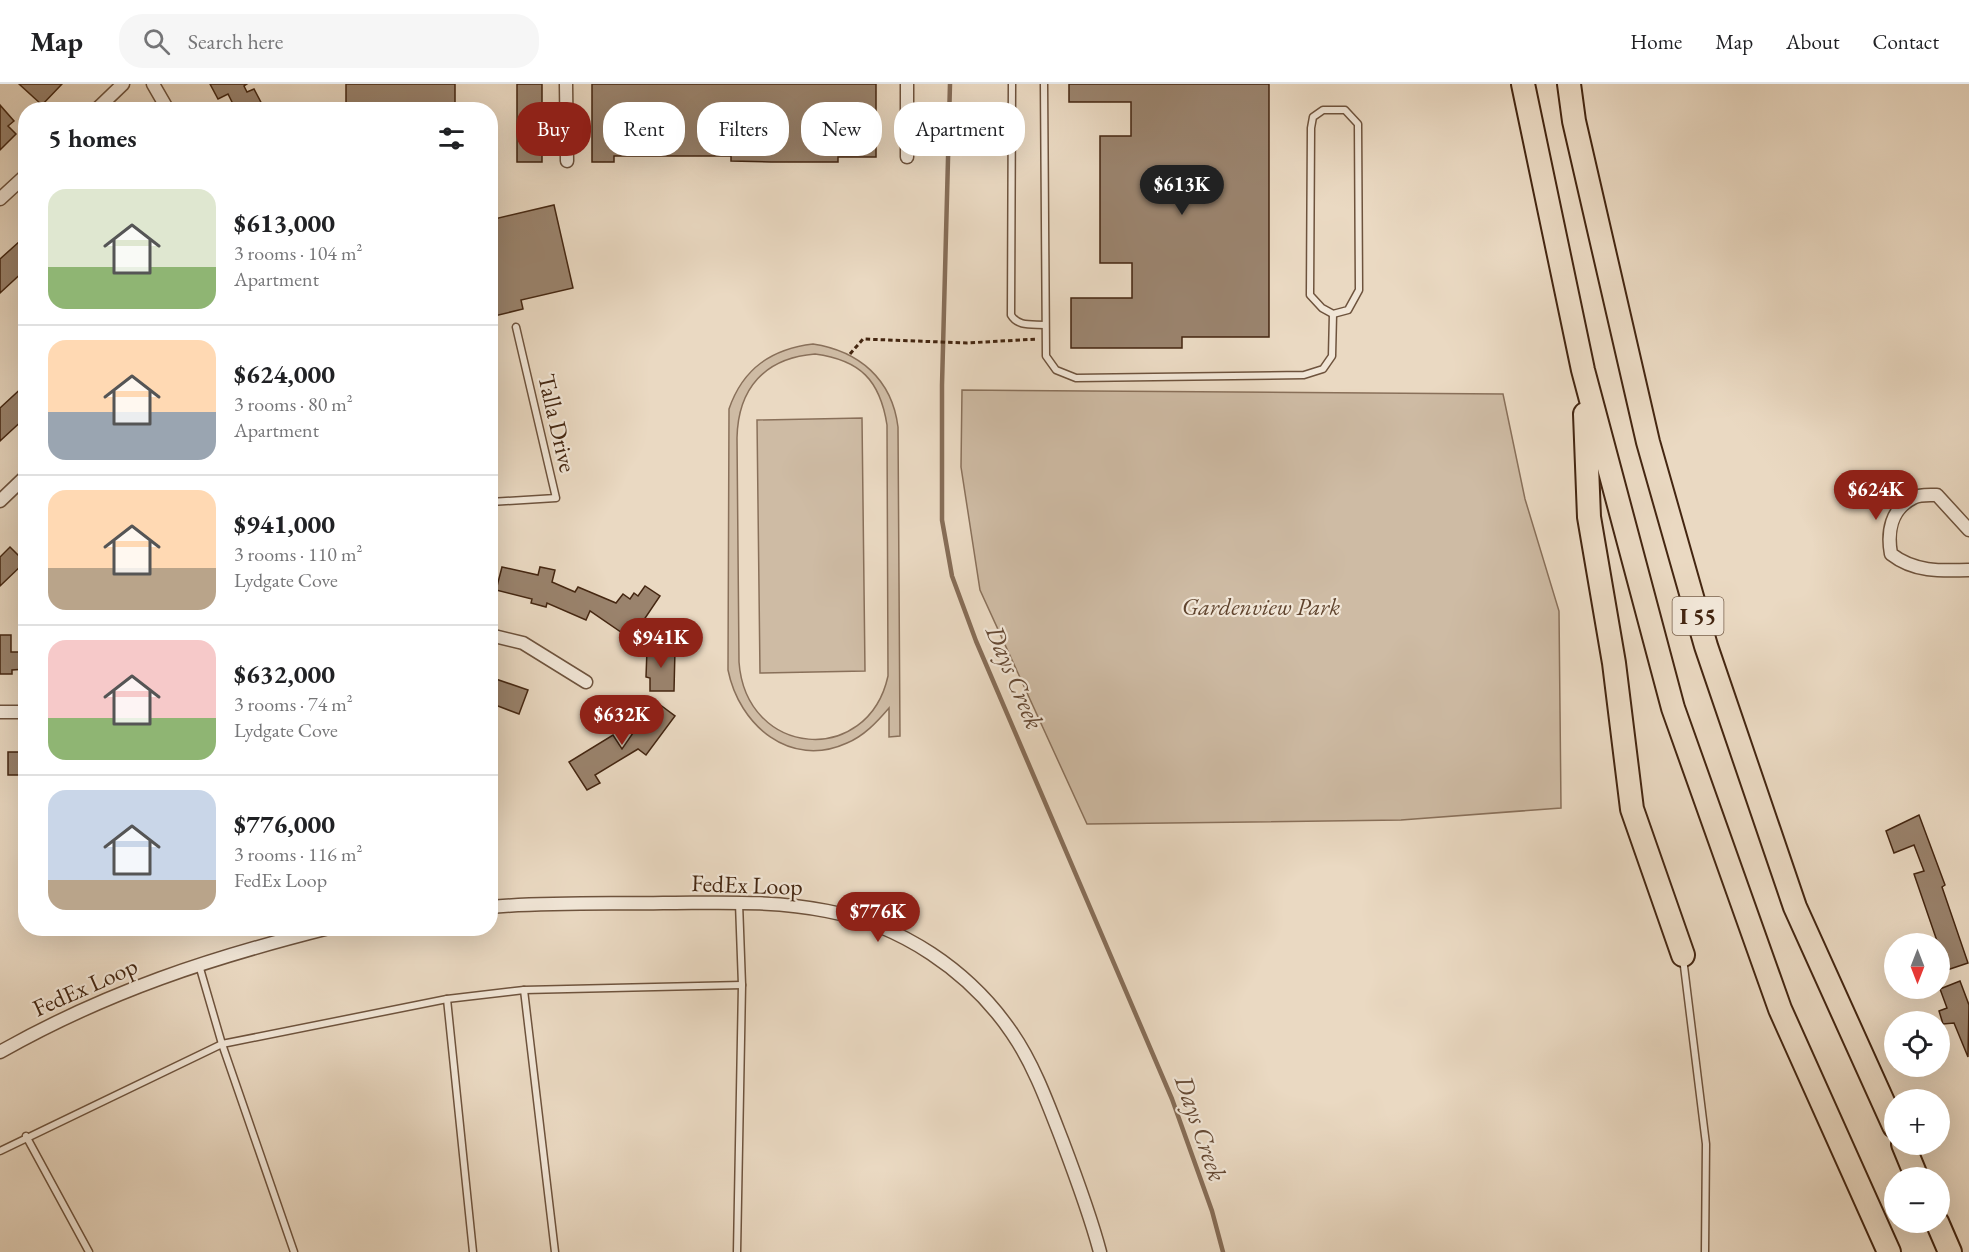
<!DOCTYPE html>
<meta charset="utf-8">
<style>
:root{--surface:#fff;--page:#f6f6f6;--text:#202124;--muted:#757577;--line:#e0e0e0;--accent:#8f2418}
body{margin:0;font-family:"EB Garamond",serif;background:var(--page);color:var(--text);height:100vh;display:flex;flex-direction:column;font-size:22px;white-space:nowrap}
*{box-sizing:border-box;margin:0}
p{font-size:20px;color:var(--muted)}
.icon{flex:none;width:33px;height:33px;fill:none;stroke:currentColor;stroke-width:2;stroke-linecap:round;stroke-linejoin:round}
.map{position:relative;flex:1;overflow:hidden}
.side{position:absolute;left:18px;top:18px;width:480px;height:834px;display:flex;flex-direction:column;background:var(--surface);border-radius:24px;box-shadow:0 6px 24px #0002}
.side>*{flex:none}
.top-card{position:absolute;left:516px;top:18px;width:570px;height:54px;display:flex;gap:12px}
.needle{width:39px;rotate:180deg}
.buttons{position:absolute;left:1884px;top:849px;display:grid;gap:12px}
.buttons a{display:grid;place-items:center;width:66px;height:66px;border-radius:50%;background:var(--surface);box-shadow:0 6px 24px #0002;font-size:30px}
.price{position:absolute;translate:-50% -51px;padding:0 14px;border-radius:21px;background:var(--accent);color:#fff;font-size:20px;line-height:39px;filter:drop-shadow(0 2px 3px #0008)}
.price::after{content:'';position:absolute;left:50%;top:36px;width:18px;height:14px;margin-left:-9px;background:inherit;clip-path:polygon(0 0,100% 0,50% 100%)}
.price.selected{background:#222;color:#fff}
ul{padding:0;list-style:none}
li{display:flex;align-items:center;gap:18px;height:150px;padding:0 30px}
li+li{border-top:2px solid var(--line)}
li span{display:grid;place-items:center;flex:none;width:168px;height:120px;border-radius:18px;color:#555}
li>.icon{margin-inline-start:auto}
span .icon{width:72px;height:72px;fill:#fffc;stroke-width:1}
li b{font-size:26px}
h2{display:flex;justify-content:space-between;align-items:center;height:72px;padding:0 30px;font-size:26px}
.chip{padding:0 21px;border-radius:24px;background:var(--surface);box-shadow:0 6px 24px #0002;font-size:21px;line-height:54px}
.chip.selected{background:var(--accent);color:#fff}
header{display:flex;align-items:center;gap:36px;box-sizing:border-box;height:84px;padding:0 30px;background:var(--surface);border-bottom:2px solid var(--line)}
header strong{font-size:28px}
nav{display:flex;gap:33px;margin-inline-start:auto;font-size:21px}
.search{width:420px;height:54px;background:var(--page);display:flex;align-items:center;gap:15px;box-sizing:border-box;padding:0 21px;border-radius:24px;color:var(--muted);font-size:22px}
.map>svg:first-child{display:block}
</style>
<header>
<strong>Map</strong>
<div class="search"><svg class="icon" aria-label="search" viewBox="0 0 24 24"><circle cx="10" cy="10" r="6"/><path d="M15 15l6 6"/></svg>Search here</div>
<nav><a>Home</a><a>Map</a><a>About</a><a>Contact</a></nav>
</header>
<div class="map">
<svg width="1969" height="1168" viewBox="0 0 1969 1168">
<rect width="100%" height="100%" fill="#ead9c2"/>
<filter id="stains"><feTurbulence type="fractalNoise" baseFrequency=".00333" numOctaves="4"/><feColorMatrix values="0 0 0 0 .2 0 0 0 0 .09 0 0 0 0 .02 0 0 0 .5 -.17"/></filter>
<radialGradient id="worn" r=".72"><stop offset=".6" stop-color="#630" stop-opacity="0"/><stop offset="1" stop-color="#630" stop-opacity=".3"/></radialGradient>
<g fill="#cebba4" stroke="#89705a" stroke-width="1.5" fill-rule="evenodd">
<path d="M 813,260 C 859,267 892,295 898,343 L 900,652 L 889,653 L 889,624 C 877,638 864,652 847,659 C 790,685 739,641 728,586 L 729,325 C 743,284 772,265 813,260 ZM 815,270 C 860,276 880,296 887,341 L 888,592 C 868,683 746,674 739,578 L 737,354 C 738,304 765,274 815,270 Z"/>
<path d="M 962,306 L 1503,310 L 1525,415 L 1559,527 L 1561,724 L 1401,736 L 1087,740 L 980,506 L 961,383 Z"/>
<path d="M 862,334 L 865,587 L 760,589 L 757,336 Z"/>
</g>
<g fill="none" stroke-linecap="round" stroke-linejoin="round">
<path stroke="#866d57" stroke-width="4.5" d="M 950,0 L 942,301 L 942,436 L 952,492 L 976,557 L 1172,1015 L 1212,1127 L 1223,1168"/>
</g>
<g fill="#9a836d" stroke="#442611" stroke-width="1.5">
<path d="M 19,0 L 62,0 L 42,21 Z"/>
<path d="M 210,0 L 247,0 L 244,2 L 247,8 L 254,5 L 265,26 L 236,26 L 228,10 L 218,15 Z"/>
<rect x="346" y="0" width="109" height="26"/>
<rect x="517" y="0" width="25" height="78"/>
<path d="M 592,0 L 876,0 L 876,73 L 838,73 L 838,78 L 771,78 L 731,77 L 731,72 L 614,72 L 614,78 L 592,78 Z"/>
<path d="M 1069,0 L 1269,0 L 1269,253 L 1182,253 L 1182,264 L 1071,264 L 1071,214 L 1132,214 L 1132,179 L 1100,179 L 1100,52 L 1131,52 L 1131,18 L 1069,18 Z"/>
<path d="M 0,21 L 14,37 L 8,42 L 16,50 L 0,66 Z"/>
<path d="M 554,121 L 573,204 L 521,216 L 523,225 L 490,233 L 490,136 Z"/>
<path d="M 20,157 L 26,163 L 26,185 L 0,209 L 0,175 Z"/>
<path d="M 26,300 L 26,333 L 0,357 L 0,324 Z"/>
<path d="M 10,463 L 25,478 L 0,502 L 0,473 Z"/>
<path d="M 502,483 L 538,491 L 540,483 L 555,486 L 552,498 L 575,508 L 578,503 L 616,519 L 623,510 L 630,515 L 634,509 L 638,512 L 645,502 L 660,512 L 631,555 L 590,527 L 586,536 L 547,519 L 546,523 L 531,519 L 532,515 L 496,506 Z"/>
<path d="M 0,551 L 11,551 L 11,568 L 26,568 L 26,585 L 12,586 L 12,590 L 0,590 Z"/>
<path d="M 647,565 L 675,565 L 674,607 L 650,607 L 650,594 L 646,593 Z"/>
<path d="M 490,593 L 528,606 L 519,630 L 490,619 Z"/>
<path d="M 655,617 L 675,632 L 646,671 L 638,665 L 595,691 L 600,699 L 587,706 L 569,678 L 613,651 L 622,665 Z"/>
<rect x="8" y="668" width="18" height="23"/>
<path d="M 1919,731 L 1945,801 L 1942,803 L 1968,879 L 1947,886 L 1914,790 L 1924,787 L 1914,761 L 1894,769 L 1886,747 Z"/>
<path d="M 1960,897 L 1969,921 L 1968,973 L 1954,939 L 1943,940 L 1939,927 L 1947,924 L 1940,905 Z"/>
</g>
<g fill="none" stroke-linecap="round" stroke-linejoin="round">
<g stroke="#6e533d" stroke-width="9">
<g id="service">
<path d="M 1012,0 L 1011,231 C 1018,243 1032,240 1045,241"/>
<path d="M 1044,0 L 1046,272 L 1056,286 L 1076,294 L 1304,291 L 1323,285 L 1332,272 L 1333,230"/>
<path d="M 1323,26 L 1345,26 L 1358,40 L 1359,206 L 1348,226 L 1333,230 L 1322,224 L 1310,211 L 1311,44 L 1313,33 Z"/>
<path d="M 490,418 L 556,414 L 516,243"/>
<path d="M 1683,874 L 1706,1060 L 1705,1168"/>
<path d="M 199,881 L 222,960 L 294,1168"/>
<path d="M 524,906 L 555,1168"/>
<path d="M 447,915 L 473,1168"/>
<path d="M 26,1052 L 89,1168"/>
<path d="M 0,1067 L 222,960 L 447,915 L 524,906 L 742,901"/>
<path d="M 737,1168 L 742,901 L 739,819"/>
</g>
</g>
<g stroke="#6e533d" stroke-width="15">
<g id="minor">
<path d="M 153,0 L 168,26"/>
<path d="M 566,0 L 567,77"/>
<path d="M 96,26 L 123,0"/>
<path d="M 907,73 L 907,0"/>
<path d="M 0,115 L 26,91"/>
<path d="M 0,417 L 26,392"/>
<path d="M 1969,446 L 1937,411 C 1930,411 1919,410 1913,414 C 1891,425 1887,448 1891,470 C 1914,488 1940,487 1969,486"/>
<path d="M 490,551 L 523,559 L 586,598"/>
<path d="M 0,628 L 26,628"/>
<path d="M 490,823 C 548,818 606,820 663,819 C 718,819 773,816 827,827 C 901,841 969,886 1012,949 C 1034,981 1048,1020 1062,1056 C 1076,1093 1090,1130 1100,1168"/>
<path d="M 0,968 C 108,907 210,874 329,844"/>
</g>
</g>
<g stroke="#442611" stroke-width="26">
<g id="motorway">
<path d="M 1523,0 L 1583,286 L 1673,624 L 1780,925 L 1889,1168"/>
<path d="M 1569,0 L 1574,37 L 1648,358 L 1706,562 L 1795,823 L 1894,1042"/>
<path d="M 1585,330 L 1589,433 L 1614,579 L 1632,725 L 1683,871"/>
<path d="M 1903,1060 L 1917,1094"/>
<path d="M 1937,1138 L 1950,1168"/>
</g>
</g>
<path stroke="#442611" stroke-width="3" stroke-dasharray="4.5 3" stroke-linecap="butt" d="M 850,270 L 863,255 L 967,259 L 1038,255"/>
<use href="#service" stroke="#f1e6d7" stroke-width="6"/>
<use href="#minor" stroke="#f1e6d7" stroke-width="12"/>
<use href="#motorway" stroke="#ead9c2" stroke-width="22"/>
</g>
<g text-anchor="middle" stroke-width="4.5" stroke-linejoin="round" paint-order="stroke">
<rect fill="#f1e6d7" stroke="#78604c" stroke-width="1.5" x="1672.5" y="513" width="51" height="38" rx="4.5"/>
<g font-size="22" font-weight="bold" fill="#442611">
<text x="1698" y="540">I 55</text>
</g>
<g font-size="24" fill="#442611" stroke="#f1e6d7">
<text transform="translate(557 339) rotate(77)" y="8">Talla Drive</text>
<text transform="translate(747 801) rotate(2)" y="8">FedEx Loop</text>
<text transform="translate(85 903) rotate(-24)" y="8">FedEx Loop</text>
</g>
<g font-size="24" font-style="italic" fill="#60442e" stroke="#f1e6d7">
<text x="1261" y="531">Gardenview Park</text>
</g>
<g font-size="26" font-style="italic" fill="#654934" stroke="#f1e6d7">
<text transform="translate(1015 593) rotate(67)" y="9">Days Creek</text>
<text transform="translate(1201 1044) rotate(71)" y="9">Days Creek</text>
</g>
</g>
<rect width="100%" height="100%" filter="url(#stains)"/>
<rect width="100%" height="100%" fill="url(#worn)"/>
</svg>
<div class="buttons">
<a><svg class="needle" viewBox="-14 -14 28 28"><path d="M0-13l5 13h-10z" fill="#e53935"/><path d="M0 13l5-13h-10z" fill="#757577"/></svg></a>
<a><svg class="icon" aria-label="locate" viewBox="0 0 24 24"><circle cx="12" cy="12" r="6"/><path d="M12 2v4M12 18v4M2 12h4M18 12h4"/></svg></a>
<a>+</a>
<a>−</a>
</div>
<b class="price selected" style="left:1182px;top:132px">$613K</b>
<b class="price" style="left:1876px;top:437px">$624K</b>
<b class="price" style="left:661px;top:585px">$941K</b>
<b class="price" style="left:622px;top:662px">$632K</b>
<b class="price" style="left:878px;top:859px">$776K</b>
<div class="top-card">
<a class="chip selected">Buy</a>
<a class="chip">Rent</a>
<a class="chip">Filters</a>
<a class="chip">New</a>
<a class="chip">Apartment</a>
</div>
<section class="side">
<h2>5 homes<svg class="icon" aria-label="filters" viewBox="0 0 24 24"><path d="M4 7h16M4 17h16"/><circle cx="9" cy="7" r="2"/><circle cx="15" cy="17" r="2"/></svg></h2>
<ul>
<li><span style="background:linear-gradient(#dfe7d0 65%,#8fb573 0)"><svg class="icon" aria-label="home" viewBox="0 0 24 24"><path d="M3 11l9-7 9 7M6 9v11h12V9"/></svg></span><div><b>$613,000</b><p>3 rooms · 104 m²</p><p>Apartment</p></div></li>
<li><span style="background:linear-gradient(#ffd9b3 60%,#9aa5b1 0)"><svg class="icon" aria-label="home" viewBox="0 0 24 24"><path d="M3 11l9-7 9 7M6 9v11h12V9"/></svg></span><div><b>$624,000</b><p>3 rooms · 80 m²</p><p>Apartment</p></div></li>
<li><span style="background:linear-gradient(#ffd9b3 65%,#b9a48a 0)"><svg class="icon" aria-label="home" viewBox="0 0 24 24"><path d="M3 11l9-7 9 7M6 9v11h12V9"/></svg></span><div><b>$941,000</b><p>3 rooms · 110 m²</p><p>Lydgate Cove</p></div></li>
<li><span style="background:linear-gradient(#f6c9c9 65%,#8fb573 0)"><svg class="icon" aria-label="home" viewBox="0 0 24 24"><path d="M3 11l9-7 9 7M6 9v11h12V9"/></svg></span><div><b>$632,000</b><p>3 rooms · 74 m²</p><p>Lydgate Cove</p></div></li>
<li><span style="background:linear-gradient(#c9d6e8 75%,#b9a48a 0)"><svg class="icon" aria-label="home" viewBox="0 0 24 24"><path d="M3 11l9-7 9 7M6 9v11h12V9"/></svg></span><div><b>$776,000</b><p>3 rooms · 116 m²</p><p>FedEx Loop</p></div></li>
</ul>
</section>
</div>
